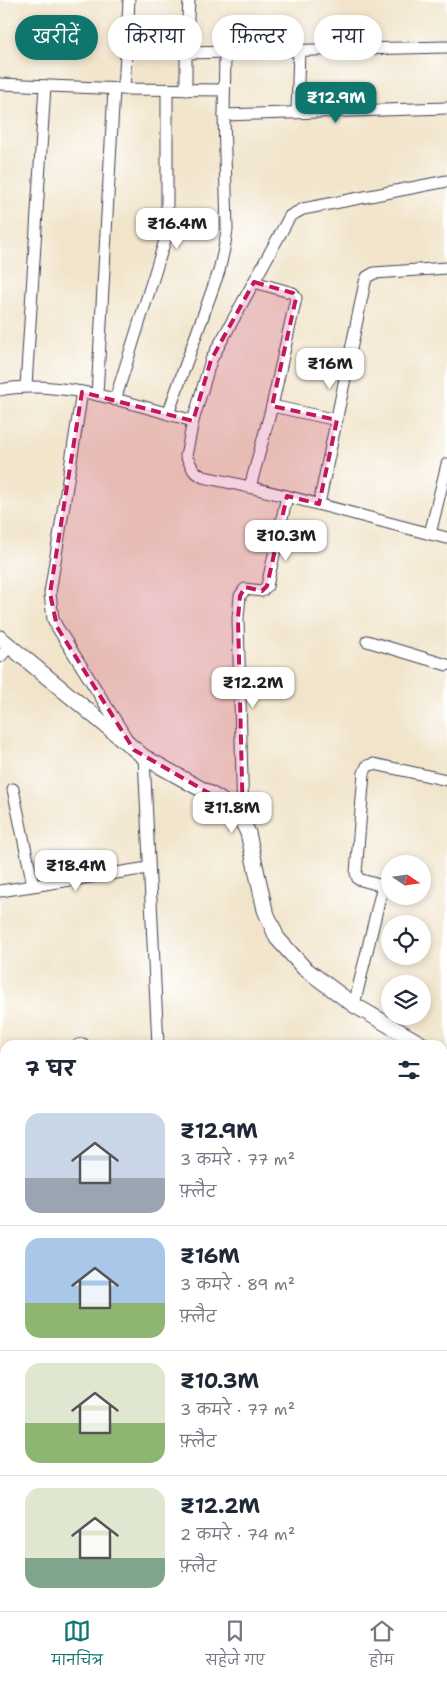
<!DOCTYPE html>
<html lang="hi">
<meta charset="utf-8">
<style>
:root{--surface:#fff;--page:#f2f2f3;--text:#1f2937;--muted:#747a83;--line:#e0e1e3;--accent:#0f766e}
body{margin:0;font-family:"Shantell Sans","Playpen Sans Deva",sans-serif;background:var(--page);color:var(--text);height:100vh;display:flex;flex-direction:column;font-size:19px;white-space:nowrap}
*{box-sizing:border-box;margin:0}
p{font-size:16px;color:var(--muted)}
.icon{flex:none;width:28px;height:28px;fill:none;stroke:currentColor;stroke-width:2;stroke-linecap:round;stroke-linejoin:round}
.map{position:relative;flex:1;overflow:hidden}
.drawer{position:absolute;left:0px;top:1040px;width:448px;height:571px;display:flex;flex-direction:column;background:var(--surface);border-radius:15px 15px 0 0;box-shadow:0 2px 8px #0003}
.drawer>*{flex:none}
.hud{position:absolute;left:15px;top:15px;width:418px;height:45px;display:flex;gap:10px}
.needle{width:32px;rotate:103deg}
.tools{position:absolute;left:381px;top:855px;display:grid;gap:10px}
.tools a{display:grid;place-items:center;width:50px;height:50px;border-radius:50%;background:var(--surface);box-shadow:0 2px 8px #0003;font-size:25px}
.price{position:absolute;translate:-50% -42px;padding:0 11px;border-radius:10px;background:#fff;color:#222;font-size:16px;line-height:32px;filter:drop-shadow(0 1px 2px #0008)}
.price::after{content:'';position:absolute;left:50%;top:30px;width:15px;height:11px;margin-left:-8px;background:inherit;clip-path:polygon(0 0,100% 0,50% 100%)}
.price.selected{background:var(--accent);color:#fff}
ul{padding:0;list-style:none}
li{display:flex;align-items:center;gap:15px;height:125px;padding:0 25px}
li+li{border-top:1px solid var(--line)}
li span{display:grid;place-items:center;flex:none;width:140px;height:100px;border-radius:15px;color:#555}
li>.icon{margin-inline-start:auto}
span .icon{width:60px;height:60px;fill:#fffc;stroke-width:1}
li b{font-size:21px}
h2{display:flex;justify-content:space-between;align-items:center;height:60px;padding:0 25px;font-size:21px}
.chip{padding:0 18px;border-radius:22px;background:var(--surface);box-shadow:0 2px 8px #0003;font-size:18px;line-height:45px}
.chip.selected{background:var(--accent);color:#fff}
.menu{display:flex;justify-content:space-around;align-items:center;height:70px;border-top:1px solid var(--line);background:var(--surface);font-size:14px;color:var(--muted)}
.menu a{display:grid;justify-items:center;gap:2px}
.menu .selected{color:var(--accent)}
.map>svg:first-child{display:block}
</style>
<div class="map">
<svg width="447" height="1611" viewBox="0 0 447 1611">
<rect width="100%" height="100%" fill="#fff"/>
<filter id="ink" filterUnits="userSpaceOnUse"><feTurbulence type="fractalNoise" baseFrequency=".02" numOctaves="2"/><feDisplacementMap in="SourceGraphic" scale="10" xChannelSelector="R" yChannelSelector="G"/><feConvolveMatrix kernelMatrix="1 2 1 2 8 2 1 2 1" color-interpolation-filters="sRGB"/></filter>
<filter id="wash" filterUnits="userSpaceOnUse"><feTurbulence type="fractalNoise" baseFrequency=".0096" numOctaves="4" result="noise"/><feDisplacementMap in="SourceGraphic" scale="20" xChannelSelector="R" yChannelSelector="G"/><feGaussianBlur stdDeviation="1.12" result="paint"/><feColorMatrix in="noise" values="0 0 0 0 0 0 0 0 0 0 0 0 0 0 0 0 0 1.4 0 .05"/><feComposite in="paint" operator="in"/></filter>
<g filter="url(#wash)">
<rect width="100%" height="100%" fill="#f1e4ca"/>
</g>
<g filter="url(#ink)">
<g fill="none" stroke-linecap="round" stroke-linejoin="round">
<g stroke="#413f50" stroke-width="13">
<g id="street">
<path d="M 186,53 L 447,47"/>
<path d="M 0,84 L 124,89 L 224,90"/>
<path d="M 124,89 L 129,0"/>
<path d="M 186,90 L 186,53 L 189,0"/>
<path d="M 297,112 L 299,50"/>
<path d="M 224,115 L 447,108"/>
<path d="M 447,181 L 303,209 L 290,216 L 211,360 L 193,421 L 186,456 L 194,471 L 203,477 C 285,493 365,518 447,538"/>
<path d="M 26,386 L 45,86"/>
<path d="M 0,390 C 58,378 137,405 193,421"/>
<path d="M 82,392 L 50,593 L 53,619 L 57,627 L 127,739"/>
<path d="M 97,395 L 114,89"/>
<path d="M 115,400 L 167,234 L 167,90"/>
<path d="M 272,406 L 337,420"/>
<path d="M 168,414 L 219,271 L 224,249 L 227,230 L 224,115 L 225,53"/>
<path d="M 250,487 L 272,406 L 296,298 L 293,293 L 254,282"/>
<path d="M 319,504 L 365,282 L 367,277 L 374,273 L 447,268"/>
<path d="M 430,534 L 447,464"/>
<path d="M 367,641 L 447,665"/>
<path d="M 0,657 L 10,646"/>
<path d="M 144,757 L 158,1045"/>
<path d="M 13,789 L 33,885"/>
<path d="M 243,821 L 238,618 L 240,596 L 245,589 L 262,591 L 267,586 L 287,496"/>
<path d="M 0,891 L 148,868"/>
<path d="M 354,1005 L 382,889 L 379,885 L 358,879 L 356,873 L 364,773 L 367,766 L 374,764 L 447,780"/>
<path d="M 78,1045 L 83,1044"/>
<path d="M 0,1064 L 5,1063"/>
<path d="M 442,1262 L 447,1262"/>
<path d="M 442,1352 L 447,1352"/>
<path d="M 442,1447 L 447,1448"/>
<path d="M 442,1518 L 447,1518"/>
<path d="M 171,1606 L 171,1611"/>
<path d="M 356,1606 L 356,1611"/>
<path d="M 425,1606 L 425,1611"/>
<path d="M 66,1611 L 80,1606"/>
</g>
</g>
<g stroke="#413f50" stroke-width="17">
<g id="secondary">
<path d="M 0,638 L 144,757 L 219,799 L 238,813 L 248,833 L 265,910 L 277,938 L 304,968 L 354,1005 L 423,1045"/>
<path d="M 442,1056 L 447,1059"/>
</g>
</g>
<use href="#street" stroke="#fff" stroke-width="11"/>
<use href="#secondary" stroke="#fff" stroke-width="15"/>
</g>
</g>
<path fill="#c2185b" fill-opacity="0.2" stroke="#c2185b" stroke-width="4" stroke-dasharray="10 6" stroke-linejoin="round" d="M 254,282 L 293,293 L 296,298 L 272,406 L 337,420 L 319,504 L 287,496 L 267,586 L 262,591 L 245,587 L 240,596 L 238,618 L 243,821 L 219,799 L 134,750 L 57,627 L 50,593 L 82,392 L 193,421 L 211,360 Z"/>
</svg>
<div class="tools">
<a><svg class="needle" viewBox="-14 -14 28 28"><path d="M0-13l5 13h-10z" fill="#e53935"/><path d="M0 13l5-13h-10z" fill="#747a83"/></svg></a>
<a><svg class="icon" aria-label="locate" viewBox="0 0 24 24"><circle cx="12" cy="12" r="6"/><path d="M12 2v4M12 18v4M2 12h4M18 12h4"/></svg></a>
<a><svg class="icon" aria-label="layers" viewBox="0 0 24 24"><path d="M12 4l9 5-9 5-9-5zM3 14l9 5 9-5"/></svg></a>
</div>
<b class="price selected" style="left:336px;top:124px">₹12.9M</b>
<b class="price" style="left:177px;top:250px">₹16.4M</b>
<b class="price" style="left:330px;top:390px">₹16M</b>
<b class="price" style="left:286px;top:562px">₹10.3M</b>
<b class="price" style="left:253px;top:709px">₹12.2M</b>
<b class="price" style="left:232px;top:834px">₹11.8M</b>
<b class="price" style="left:76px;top:892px">₹18.4M</b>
<div class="hud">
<a class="chip selected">खरीदें</a>
<a class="chip">किराया</a>
<a class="chip">फ़िल्टर</a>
<a class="chip">नया</a>
</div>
<section class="drawer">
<h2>7 घर<svg class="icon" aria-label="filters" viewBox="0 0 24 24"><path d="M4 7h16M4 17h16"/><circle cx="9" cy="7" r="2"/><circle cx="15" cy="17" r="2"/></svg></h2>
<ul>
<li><span style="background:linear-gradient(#c9d6e8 65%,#9aa5b1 0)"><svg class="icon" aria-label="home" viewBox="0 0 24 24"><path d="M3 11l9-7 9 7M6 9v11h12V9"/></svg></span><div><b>₹12.9M</b><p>3 कमरे · 77 m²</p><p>फ़्लैट</p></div></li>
<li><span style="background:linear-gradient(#a9c7e8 65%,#8fb573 0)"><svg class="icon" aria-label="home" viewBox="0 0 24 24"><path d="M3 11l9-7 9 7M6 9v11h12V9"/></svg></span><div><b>₹16M</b><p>3 कमरे · 89 m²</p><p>फ़्लैट</p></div></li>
<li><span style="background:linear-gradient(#dfe7d0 60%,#8fb573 0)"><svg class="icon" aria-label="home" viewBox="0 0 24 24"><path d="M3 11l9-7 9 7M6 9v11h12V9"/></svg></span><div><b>₹10.3M</b><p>3 कमरे · 77 m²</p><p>फ़्लैट</p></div></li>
<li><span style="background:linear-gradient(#dfe7d0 70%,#7fa58c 0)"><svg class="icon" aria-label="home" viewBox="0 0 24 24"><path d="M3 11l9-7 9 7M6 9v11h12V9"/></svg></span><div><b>₹12.2M</b><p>2 कमरे · 74 m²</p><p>फ़्लैट</p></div></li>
</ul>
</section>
</div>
<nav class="menu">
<a class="selected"><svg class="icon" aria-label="map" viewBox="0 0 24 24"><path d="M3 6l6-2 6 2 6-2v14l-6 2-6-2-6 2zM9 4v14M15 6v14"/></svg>मानचित्र</a>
<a><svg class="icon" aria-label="saved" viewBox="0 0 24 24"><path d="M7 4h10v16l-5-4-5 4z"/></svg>सहेजे गए</a>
<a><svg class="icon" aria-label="home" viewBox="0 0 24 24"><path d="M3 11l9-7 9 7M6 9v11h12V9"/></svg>होम</a>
</nav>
